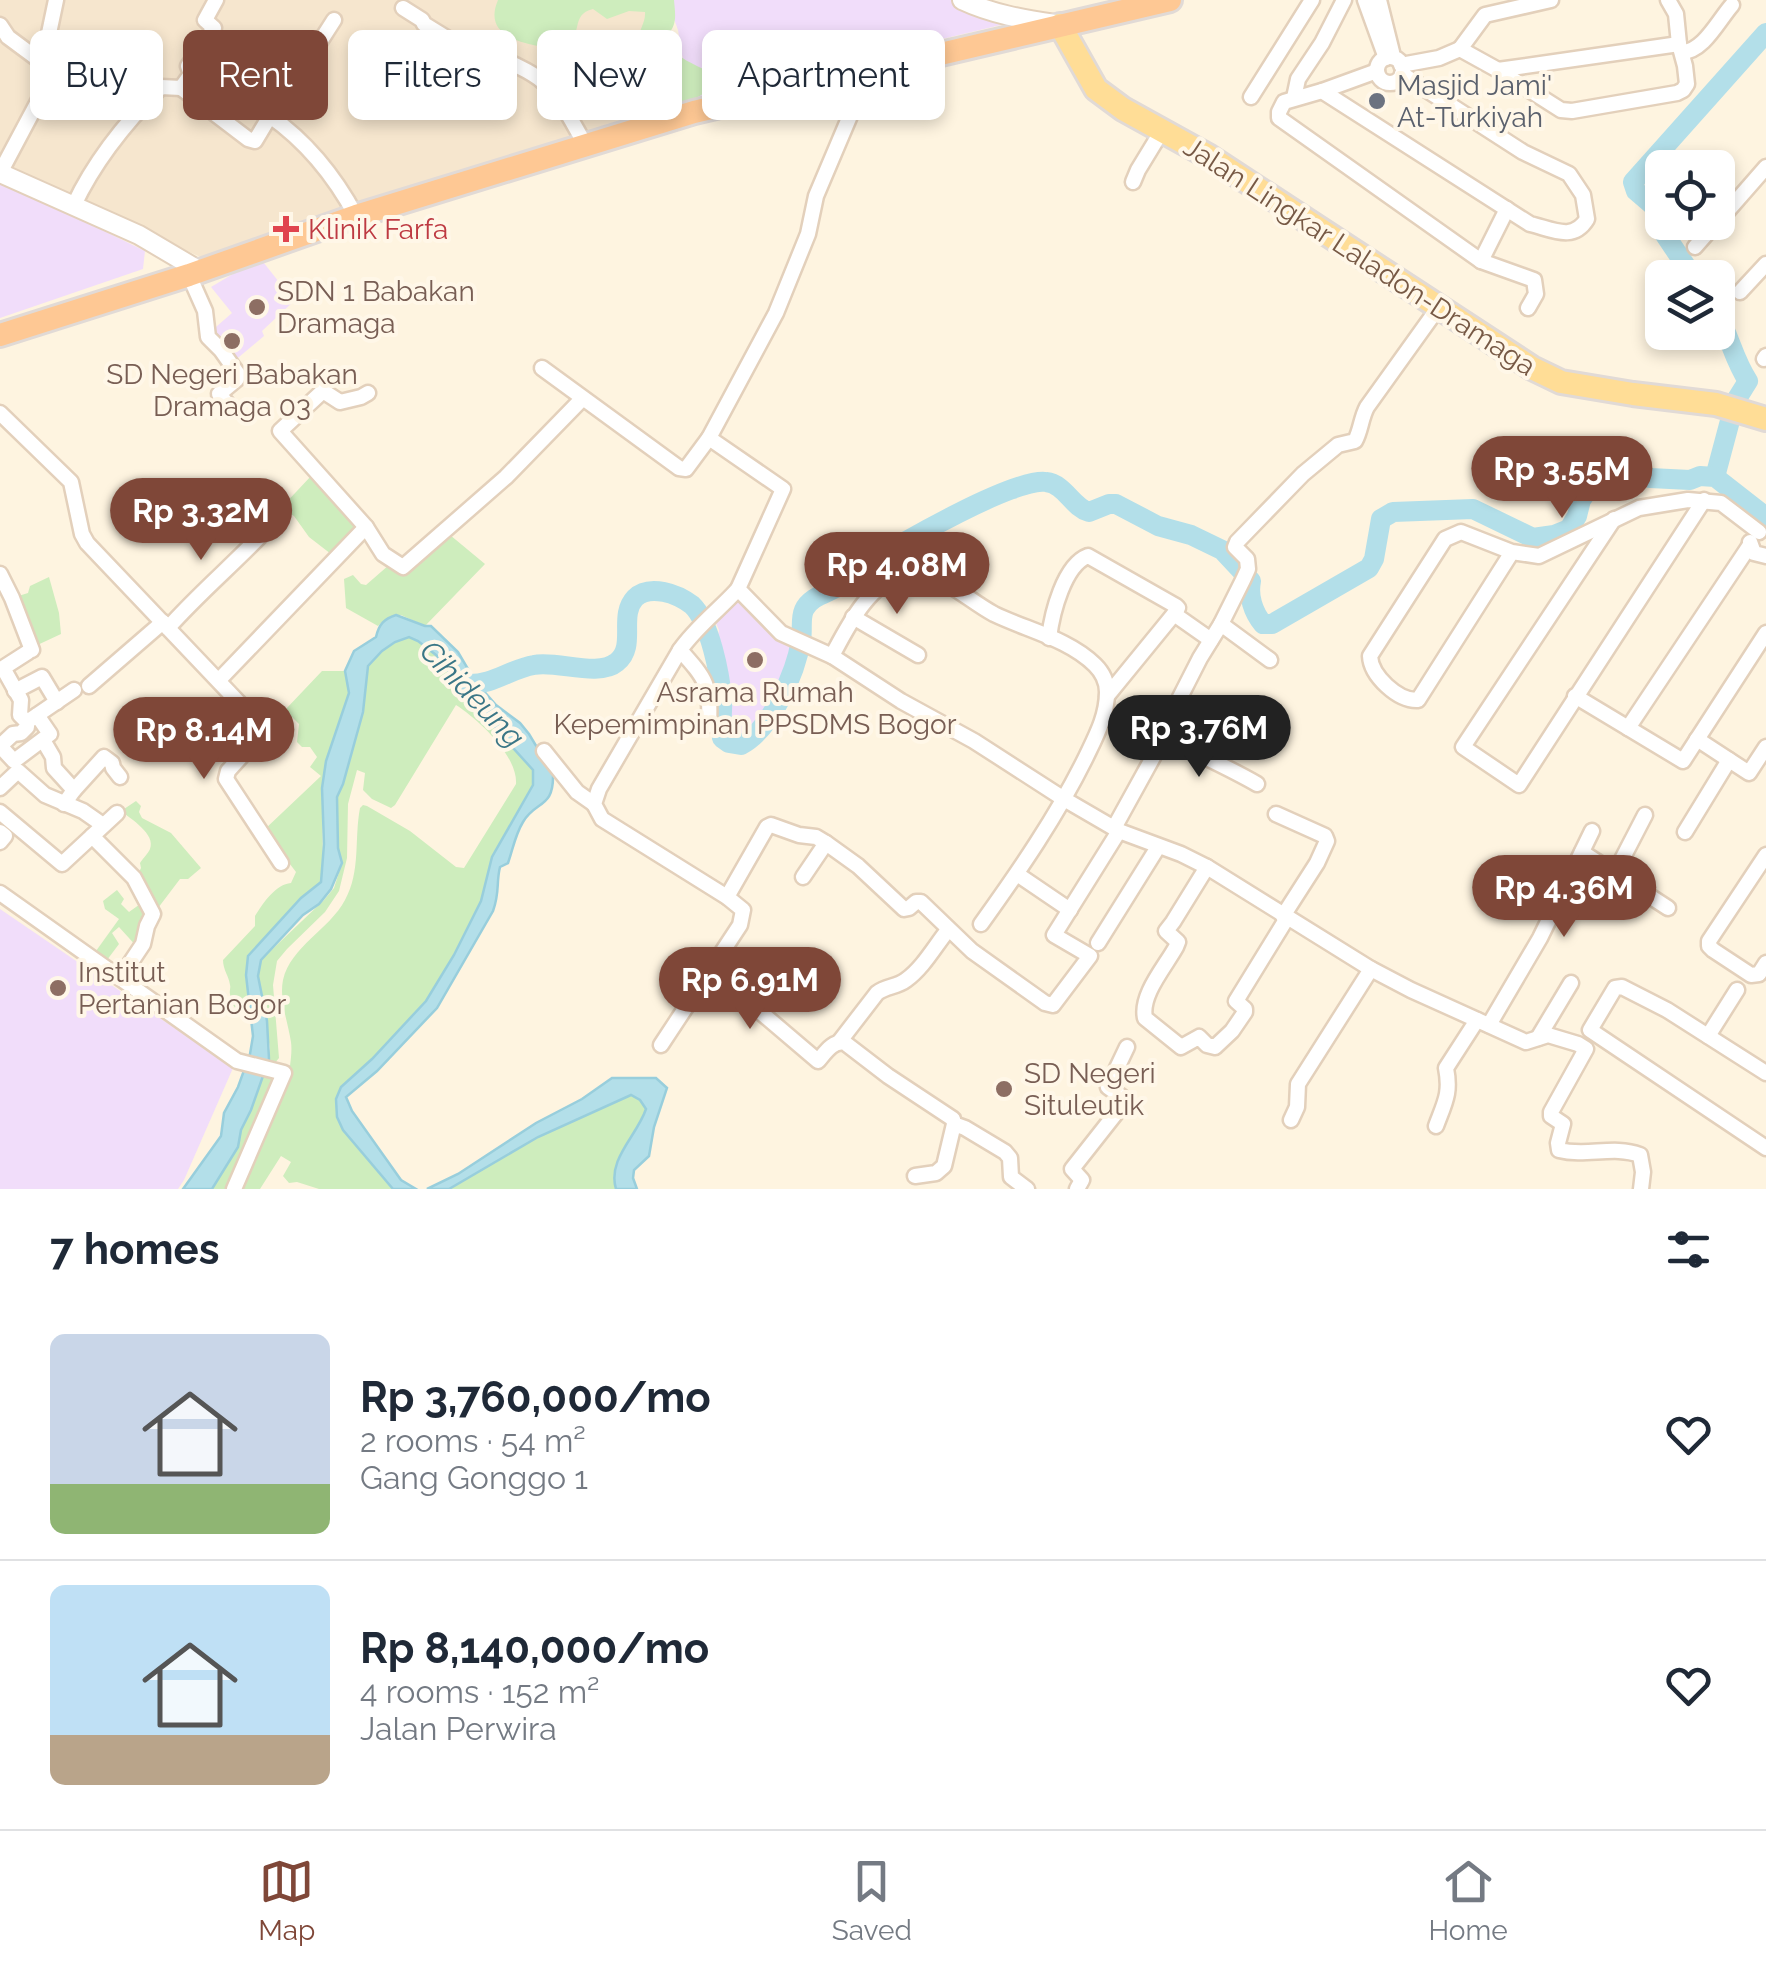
<!DOCTYPE html>
<meta charset="utf-8">
<style>
:root{--surface:#fff;--page:#f6f6f7;--text:#1f2937;--muted:#747a83;--line:#e0e1e3;--accent:#7f4738}
body{margin:0;font-family:Raleway,sans-serif;background:var(--page);color:var(--text);height:100vh;display:flex;flex-direction:column;font-size:38px;white-space:nowrap}
*{box-sizing:border-box;margin:0}
p{font-size:32px;color:var(--muted)}
.icon{flex:none;width:55px;height:55px;fill:none;stroke:currentColor;stroke-width:2;stroke-linecap:round;stroke-linejoin:round}
.map{position:relative;height:1189px;overflow:hidden}
.side{display:flex;flex-direction:column;background:var(--surface);flex:1}
.side>*{flex:none}
.top-card{position:absolute;left:30px;top:30px;width:1000px;height:90px;display:flex;gap:20px}
.buttons{position:absolute;left:1645px;top:150px;display:grid;gap:20px}
.buttons a{display:grid;place-items:center;width:90px;height:90px;border-radius:15px;background:var(--surface);box-shadow:0 5px 15px #0003;font-size:50px}
.price{position:absolute;translate:-50% -85px;padding:0 22px;border-radius:35px;background:var(--accent);color:#fff;font-size:32px;line-height:65px;filter:drop-shadow(0 2px 5px #0008)}
.price::after{content:'';position:absolute;left:50%;top:60px;width:30px;height:22px;margin-left:-15px;background:inherit;clip-path:polygon(0 0,100% 0,50% 100%)}
.price.selected{background:#222;color:#fff}
ul{padding:0;list-style:none}
li{display:flex;align-items:center;gap:30px;height:250px;padding:0 50px}
li+li{border-top:2px solid var(--line)}
li span{display:grid;place-items:center;flex:none;width:280px;height:200px;border-radius:15px;color:#555}
li>.icon{margin-inline-start:auto}
span .icon{width:120px;height:120px;fill:#fffc;stroke-width:1}
li b{font-size:42px}
h2{display:flex;justify-content:space-between;align-items:center;height:120px;padding:0 50px;font-size:42px}
.chip{padding:0 35px;border-radius:15px;background:var(--surface);box-shadow:0 5px 15px #0003;font-size:35px;line-height:90px}
.chip.selected{background:var(--accent);color:#fff}
.menu{display:flex;justify-content:space-around;align-items:center;height:140px;border-top:2px solid var(--line);background:var(--surface);font-size:28px;color:var(--muted)}
.menu a{display:grid;justify-items:center;gap:5px}
.menu .selected{color:var(--accent)}
.map>svg:first-child{display:block}
</style>
<div class="map">
<svg width="1766" height="1189" viewBox="0 0 1766 1189">
<rect width="100%" height="100%" fill="#fef4e0"/>
<path fill="#f6e6ce" d="M 0,0 L 653,0 L 669,46 L 699,103 L 207,260 L 0,166 Z"/>
<g fill="#f1ddfa">
<path d="M 667,0 L 955,0 L 1005,24 L 699,97 L 691,96 L 688,91 L 678,30 Z"/>
<path d="M 0,180 L 145,251 L 143,269 L 0,318 Z"/>
<path d="M 260,258 L 294,301 L 262,331 L 264,336 L 233,362 L 209,333 L 232,313 L 211,287 Z"/>
<path d="M 737,597 L 795,649 L 781,687 L 753,728 L 739,741 L 728,738 L 726,732 L 725,695 L 717,641 L 719,630 L 715,621 Z"/>
<path d="M 0,909 L 233,1068 L 184,1180 L 178,1189 L 0,1189 Z"/>
</g>
<g fill="#ceedbd">
<path d="M 498,0 L 674,0 C 675,13 678,25 667,35 C 672,62 698,62 717,78 L 717,84 C 709,91 685,107 674,103 C 667,101 664,89 662,83 C 659,75 660,67 656,60 C 651,53 644,48 639,42 C 637,32 646,23 645,12 L 629,11 L 607,19 L 593,9 C 569,15 585,35 563,50 C 535,45 480,42 498,0 Z"/>
<path d="M 312,475 L 361,525 L 331,554 L 309,537 L 294,516 L 281,508 Z"/>
<path d="M 446,535 L 450,535 L 485,564 L 425,626 L 401,615 L 382,622 L 378,626 L 346,608 L 344,579 L 353,575 L 361,584 L 366,585 L 389,565 L 401,569 Z"/>
<path d="M 49,577 L 59,613 L 61,634 L 31,648 L 12,598 L 28,593 L 30,586 Z"/>
<path d="M 409,637 C 436,647 451,678 469,698 C 488,720 508,741 528,762 L 533,770 L 533,785 L 492,857 L 481,901 L 454,955 L 427,1001 L 372,1059 L 341,1087 L 343,1130 L 393,1189 L 319,1189 L 297,1182 L 289,1183 L 283,1176 L 291,1162 L 281,1156 L 260,1189 L 239,1189 L 290,1066 C 291,1058 292,1050 291,1042 C 288,1022 279,1000 283,980 C 291,946 329,930 345,900 C 361,871 354,839 360,808 L 363,805 L 367,806 L 410,831 L 456,867 L 464,868 L 516,784 C 518,756 478,719 456,705 L 395,805 L 391,808 L 372,799 L 363,790 L 365,773 L 357,770 L 348,804 L 347,858 L 339,891 L 325,912 L 287,949 L 277,961 L 273,985 L 279,1058 L 274,1064 L 268,1063 L 270,1048 L 258,976 L 261,960 L 324,900 L 334,888 L 342,863 L 338,848 L 337,797 L 341,789 L 363,712 L 368,666 L 382,651 L 395,642 Z"/>
<path d="M 322,671 L 345,671 L 349,693 L 326,761 L 322,788 L 323,873 L 321,882 L 301,898 L 248,956 L 246,975 L 252,1022 C 241,1015 231,1008 230,994 C 229,991 231,988 230,985 C 229,976 223,970 223,960 L 255,926 L 255,916 C 263,903 276,884 291,883 L 296,872 L 264,830 L 321,776 L 310,767 L 317,757 L 310,747 L 302,747 L 297,742 L 299,724 L 285,710 Z"/>
<path d="M 136,801 L 141,806 L 139,812 L 142,818 L 171,833 L 201,868 L 188,879 L 180,879 L 155,912 L 137,876 L 141,868 L 140,863 C 143,858 148,854 150,849 C 156,834 131,819 121,811 Z"/>
<path d="M 117,890 L 124,899 L 121,904 L 129,912 L 143,902 L 152,913 L 138,948 L 119,927 L 112,933 L 119,944 L 107,960 L 96,951 L 119,919 L 105,909 L 103,901 Z"/>
<path d="M 264,1074 L 272,1074 L 276,1079 L 230,1189 L 212,1189 L 238,1147 L 241,1130 L 251,1110 Z"/>
<path d="M 631,1095 L 640,1100 L 646,1109 C 638,1132 608,1164 616,1189 L 449,1189 L 538,1137 Z"/>
</g>
<g fill="#b3dfe9" stroke="#98cedc" stroke-width="2.5">
<path d="M 396,615 L 425,626 L 431,626 L 458,652 L 475,681 L 496,705 L 520,723 L 529,734 L 553,774 C 554,809 536,800 523,822 C 515,835 513,849 508,863 L 500,867 C 496,883 500,892 493,911 L 437,1008 L 377,1071 L 346,1097 L 352,1111 L 401,1180 L 416,1189 L 393,1189 L 343,1130 L 337,1117 L 336,1099 L 341,1087 L 372,1059 L 426,1001 L 454,955 L 481,901 L 492,857 L 533,785 L 533,770 L 469,699 L 436,655 L 418,641 L 409,637 L 395,642 L 382,651 L 368,666 L 363,712 L 343,784 L 337,797 L 338,848 L 342,863 L 331,889 L 319,904 L 303,915 L 261,960 L 258,976 L 267,1021 L 269,1059 L 251,1110 L 241,1130 L 238,1147 L 212,1189 L 183,1189 L 221,1136 L 224,1113 L 238,1087 L 250,1054 L 253,1036 L 246,975 L 248,956 L 301,898 L 321,882 L 324,844 L 322,788 L 326,761 L 349,693 L 345,671 L 354,651 L 376,637 C 379,624 384,619 396,615 Z"/>
<path d="M 612,1078 L 656,1078 L 667,1088 L 654,1127 L 649,1156 L 634,1170 L 633,1178 L 637,1189 L 616,1189 C 607,1159 637,1136 646,1109 L 640,1100 L 631,1095 L 538,1137 L 449,1189 L 427,1189 L 458,1174 L 536,1123 L 582,1099 Z"/>
</g>
<g fill="none" stroke-linecap="round" stroke-linejoin="round">
<g stroke="#b3dfe9" stroke-width="20">
<path d="M 1694,278 L 1663,232 L 1657,209 L 1636,191 L 1633,182 L 1766,33"/>
<path d="M 1715,477 L 1735,402 L 1748,381 C 1734,360 1730,337 1718,316"/>
<path d="M 468,684 C 493,685 510,669 534,665 C 557,660 598,678 617,662 C 637,646 618,616 635,598 C 643,590 654,590 664,592 C 674,594 684,599 692,605 C 710,622 720,675 722,699 C 723,712 720,725 722,738 L 729,743 L 741,745 C 771,730 796,672 801,640 C 803,631 800,619 804,610 C 810,596 829,593 841,585 C 851,578 861,569 872,562 C 900,543 1017,477 1046,482 C 1065,484 1072,507 1089,512 L 1109,504 L 1116,504 L 1158,526 L 1191,535 L 1222,550 L 1251,581 C 1248,596 1253,612 1263,624 L 1272,624 L 1369,568 L 1374,559 L 1381,519 L 1393,512 L 1473,509 L 1533,538 L 1554,535 L 1569,529 L 1577,516 L 1581,500 L 1595,480 L 1605,472 L 1623,467 L 1650,478 L 1690,480 L 1700,476 L 1715,477 L 1766,517"/>
</g>
<g stroke="#e3d0bb" stroke-width="19">
<g id="minor">
<path d="M 1365,0 L 1386,58"/>
<path d="M 1379,0 L 1392,52"/>
<path d="M 403,8 L 422,20 L 424,24 L 484,61 L 491,52 L 494,52 C 511,66 528,68 543,82 C 561,98 573,124 585,144"/>
<path d="M 0,25 L 8,37 L 43,63"/>
<path d="M 1460,49 L 1485,15 L 1551,0"/>
<path d="M 1682,52 C 1703,52 1718,21 1732,5"/>
<circle cx="1390" cy="70" r="13"/>
<path d="M 1401,65 L 1439,58 L 1460,49 L 1498,70 L 1561,110 L 1572,111 L 1677,93 L 1683,90 L 1687,84 L 1685,66 L 1679,44 L 1676,14 L 1668,0"/>
<path d="M 1498,70 L 1679,44"/>
<path d="M 869,71 L 816,196 L 808,234 L 776,313 L 709,438 L 783,489 L 738,589 L 781,633 L 832,656 L 901,701 L 974,741 L 1064,799 L 1119,831 L 1181,854 L 1207,867 L 1371,969 L 1411,990 L 1526,1042 L 1548,1035 L 1578,1044 L 1586,1049 L 1551,1112 L 1551,1116 L 1563,1124 L 1558,1143 L 1559,1150 C 1586,1157 1614,1145 1640,1155 L 1643,1172 L 1641,1189"/>
<path d="M 1377,71 L 1322,91 L 1284,102 L 1279,112 L 1279,118 L 1481,261 L 1534,280 L 1536,294 L 1528,308"/>
<path d="M 181,88 L 248,139 L 255,141 L 270,116 L 266,112 L 282,88 L 302,70 L 334,20"/>
<path d="M 1322,91 L 1530,224 C 1552,229 1573,242 1587,219 L 1583,195 L 1569,174 L 1523,152 L 1402,74"/>
<path d="M 1251,97 L 1312,0"/>
<path d="M 1294,98 L 1298,79 L 1322,43 L 1344,0"/>
<path d="M 412,106 L 425,81 L 434,79 L 443,51 L 450,41"/>
<path d="M 270,116 C 307,142 335,177 356,216"/>
<path d="M 0,173 L 42,94 L 44,57 L 56,0"/>
<path d="M 1133,182 L 1138,170 L 1163,129"/>
<path d="M 74,205 C 95,160 126,122 161,87 L 181,88 L 191,74 L 188,66 L 214,28 L 205,20 L 216,0"/>
<path d="M 1718,222 L 1766,167"/>
<path d="M 1695,247 L 1717,222"/>
<path d="M 1481,261 L 1507,209"/>
<path d="M 189,275 L 205,311 L 208,337 L 221,350 L 238,374 L 237,379 L 219,394 L 230,407"/>
<path d="M 1740,292 L 1766,264"/>
<path d="M 1764,359 L 1766,356"/>
<path d="M 542,368 L 679,468 L 686,469 L 709,438"/>
<path d="M 368,393 L 361,397 L 340,402 L 323,391 L 280,431 L 366,527 L 383,554 L 403,567 L 506,477 L 582,399"/>
<path d="M 0,413 L 71,482 L 82,534 L 87,543 L 261,726 L 262,732 L 258,738 L 228,771 L 226,779 L 281,863"/>
<path d="M 1614,519 L 1463,747 L 1519,785 L 1704,500"/>
<path d="M 1750,542 L 1754,553 L 1766,556"/>
<path d="M 1512,552 L 1418,700 C 1398,701 1371,676 1370,656 L 1445,539 L 1461,532 L 1512,552 L 1539,556 L 1639,508 L 1688,500 L 1721,503 L 1759,532"/>
<path d="M 0,574 L 12,598 L 32,650"/>
<path d="M 853,617 L 918,655"/>
<path d="M 1221,624 L 1270,660"/>
<path d="M 168,628 C 199,593 235,563 267,529"/>
<path d="M 1049,638 C 1052,613 1064,565 1088,556 L 1176,606 L 1178,608 L 1174,614 L 1211,640"/>
<path d="M 680,650 C 706,679 711,685 709,725"/>
<path d="M 832,656 C 848,626 869,582 906,574 C 915,572 927,574 936,578 C 956,587 974,603 994,614 C 1027,630 1069,639 1095,665 C 1103,673 1107,682 1107,692 C 1107,716 1096,736 1086,757 C 1057,816 1019,871 981,924"/>
<path d="M 219,680 L 366,527"/>
<path d="M 89,686 L 163,622"/>
<path d="M 15,691 L 42,677 L 57,702"/>
<path d="M 1107,696 L 1174,614"/>
<path d="M 1575,696 L 1683,761 L 1766,633"/>
<path d="M 37,715 L 50,734 L 14,761 L 0,746 L 13,734 L 21,733 L 27,727 L 27,722 L 74,690"/>
<path d="M 27,722 L 20,715 L 21,700 L 3,668 L 28,652"/>
<path d="M 1628,728 L 1750,545"/>
<path d="M 1164,736 C 1194,753 1226,766 1257,784"/>
<path d="M 1697,739 L 1749,773 L 1766,747"/>
<path d="M 43,740 L 53,757 L 54,768 L 74,790 L 64,804"/>
<path d="M 544,751 L 577,792 L 594,804"/>
<path d="M 0,788 L 18,771 L 45,795 L 83,811 L 103,825"/>
<path d="M 74,790 L 104,757 L 112,763 L 113,768 L 120,777"/>
<path d="M 0,812 L 62,864 L 117,813"/>
<path d="M 1276,814 L 1325,836 L 1327,841 L 1317,863 L 1283,916"/>
<path d="M 1114,828 L 1157,750 L 1170,717 L 1200,658 L 1221,624 L 1243,580 L 1248,569 L 1247,559 L 1235,547 L 1237,542 L 1303,474 L 1338,445 L 1355,441 C 1361,430 1361,418 1367,407 L 1438,308"/>
<path d="M 0,832 L 5,836 L 0,842"/>
<path d="M 1685,832 L 1729,760"/>
<path d="M 92,836 L 134,878 L 153,914 L 147,926 L 143,944 L 121,977"/>
<path d="M 1582,852 L 1668,908"/>
<path d="M 1766,855 L 1709,941 L 1709,946 L 1713,950 L 1751,975 L 1759,974 L 1766,963"/>
<path d="M 1207,867 L 1173,922 L 1166,931 L 1178,942 L 1176,947 C 1165,967 1140,995 1145,1018 L 1181,1047 L 1199,1037 L 1207,1045 L 1215,1047 L 1232,1031 L 1245,1012 L 1245,1009 L 1236,1001 L 1287,918"/>
<path d="M 1615,873 L 1645,815"/>
<path d="M 1017,874 L 1070,910"/>
<path d="M 803,877 L 826,843"/>
<path d="M 0,893 L 237,1061 L 284,1073 L 234,1189"/>
<path d="M 727,897 L 767,827 L 771,825 L 799,835 L 816,837 L 826,843 L 858,866 L 904,909 L 909,908 L 916,902 L 921,902 L 972,951 L 1045,1003 L 1053,1005 L 1090,956 L 1054,935 L 1119,831"/>
<path d="M 1098,943 L 1158,847"/>
<path d="M 707,972 L 758,1010 L 818,1061 C 825,1053 833,1040 845,1043 L 888,1076 L 953,1119 L 954,1124 L 965,1128 L 1005,1152 L 1010,1158 L 1011,1177 L 1027,1189"/>
<path d="M 1489,1025 L 1540,938 L 1592,831"/>
<path d="M 1708,1036 L 1737,990"/>
<path d="M 1538,1038 L 1571,983"/>
<path d="M 840,1041 L 877,993 C 886,986 897,987 906,980 C 923,968 935,946 948,930"/>
<path d="M 661,1045 L 740,925 L 743,910 L 727,897 L 602,819 L 594,804 L 599,789 L 680,650 C 696,627 719,610 738,589"/>
<path d="M 1766,1073 L 1667,1010 L 1622,987 L 1615,988 L 1590,1030 L 1766,1148"/>
<path d="M 1291,1120 L 1297,1107 L 1298,1084 L 1371,969"/>
<path d="M 1436,1126 C 1445,1102 1451,1093 1446,1068 L 1477,1020"/>
<path d="M 915,1176 L 936,1173 L 944,1166 L 954,1124"/>
<path d="M 1077,1189 L 1082,1180 L 1072,1169 L 1124,1103 L 1122,1097 L 1108,1087 L 1127,1047"/>
</g>
</g>
<g stroke="#e3d0bb" stroke-width="22">
<g id="tertiary">
<path d="M 962,0 C 992,14 1022,19 1055,24"/>
<path d="M 0,173 L 139,235 L 200,271"/>
</g>
</g>
<g stroke="#e1dad6" stroke-width="28">
<path id="primary" d="M 1060,25 L 1096,89 L 1123,109 L 1208,156 L 1532,368 L 1561,382 L 1633,394 L 1716,404 L 1766,419"/>
</g>
<g stroke="#e1dad6" stroke-width="28">
<path id="trunk" d="M 0,335 L 189,275 L 356,216 L 694,112 L 1170,0"/>
</g>
<use href="#minor" stroke="#fff" stroke-width="14"/>
<use href="#tertiary" stroke="#fff" stroke-width="18"/>
<use href="#primary" stroke="#ffdd96" stroke-width="22"/>
<use href="#trunk" stroke="#fec894" stroke-width="22"/>
</g>
<circle fill="#6b7280" stroke="#fff7e8" stroke-width="4" cx="1377" cy="101" r="10"/>
<path fill="#e0444e" stroke="#fff7e8" stroke-width="4" d="M281 214h10v10h10v10h-10v10h-10v-10h-10v-10h10z"/>
<g fill="#8d6e63" stroke="#fff7e8" stroke-width="4">
<circle cx="257" cy="307" r="10"/>
<circle cx="232" cy="341" r="10"/>
<circle cx="755" cy="660" r="10"/>
<circle cx="58" cy="988" r="10"/>
<circle cx="1004" cy="1089" r="10"/>
</g>
<g text-anchor="middle" stroke-width="8" stroke-linejoin="round" paint-order="stroke">
<g font-size="28" fill="#5b616d" stroke="#fff7e8" text-anchor="start">
<text x="1397" y="95">Masjid Jami'<tspan x="1397" dy="32">At-Turkiyah</tspan></text>
</g>
<g font-size="28" fill="#be3a42" stroke="#fff7e8" text-anchor="start">
<text x="308" y="239">Klinik Farfa</text>
</g>
<g font-size="28" fill="#775945" stroke="#fff7e8">
<text transform="translate(1360 256) rotate(33)" y="10">Jalan Lingkar Laladon-Dramaga</text>
</g>
<g font-size="28" fill="#785e54" stroke="#fff7e8" text-anchor="start">
<text x="277" y="301">SDN 1 Babakan<tspan x="277" dy="32">Dramaga</tspan></text>
<text x="232" y="384" text-anchor="middle">SD Negeri Babakan<tspan x="232" dy="32">Dramaga 03</tspan></text>
<text x="755" y="702" text-anchor="middle">Asrama Rumah<tspan x="755" dy="32">Kepemimpinan PPSDMS Bogor</tspan></text>
<text x="78" y="982">Institut<tspan x="78" dy="32">Pertanian Bogor</tspan></text>
<text x="1024" y="1083">SD Negeri<tspan x="1024" dy="32">Situleutik</tspan></text>
</g>
<g font-size="30" font-style="italic" fill="#3a7686" stroke="#fff7e8">
<text transform="translate(472 694) rotate(46)" y="10">Cihideung</text>
</g>
</g>
</svg>
<div class="buttons">
<a><svg class="icon" aria-label="locate" viewBox="0 0 24 24"><circle cx="12" cy="12" r="6"/><path d="M12 2v4M12 18v4M2 12h4M18 12h4"/></svg></a>
<a><svg class="icon" aria-label="layers" viewBox="0 0 24 24"><path d="M12 4l9 5-9 5-9-5zM3 14l9 5 9-5"/></svg></a>
</div>
<b class="price" style="left:1562px;top:521px">Rp 3.55M</b>
<b class="price" style="left:201px;top:563px">Rp 3.32M</b>
<b class="price" style="left:897px;top:617px">Rp 4.08M</b>
<b class="price selected" style="left:1199px;top:780px">Rp 3.76M</b>
<b class="price" style="left:204px;top:782px">Rp 8.14M</b>
<b class="price" style="left:1564px;top:940px">Rp 4.36M</b>
<b class="price" style="left:750px;top:1032px">Rp 6.91M</b>
<div class="top-card">
<a class="chip">Buy</a>
<a class="chip selected">Rent</a>
<a class="chip">Filters</a>
<a class="chip">New</a>
<a class="chip">Apartment</a>
</div>
</div>
<section class="side">
<h2>7 homes<svg class="icon" aria-label="filters" viewBox="0 0 24 24"><path d="M4 7h16M4 17h16"/><circle cx="9" cy="7" r="2"/><circle cx="15" cy="17" r="2"/></svg></h2>
<ul>
<li><span style="background:linear-gradient(#c9d6e8 75%,#8fb573 0)"><svg class="icon" aria-label="home" viewBox="0 0 24 24"><path d="M3 11l9-7 9 7M6 9v11h12V9"/></svg></span><div><b>Rp 3,760,000/mo</b><p>2 rooms · 54 m²</p><p>Gang Gonggo 1</p></div><svg class="icon" aria-label="heart" viewBox="0 0 24 24"><path d="M12 20l-8-8c-3-5 5-10 8-4 3-6 11-1 8 4z"/></svg></li>
<li><span style="background:linear-gradient(#bfe0f5 75%,#b9a48a 0)"><svg class="icon" aria-label="home" viewBox="0 0 24 24"><path d="M3 11l9-7 9 7M6 9v11h12V9"/></svg></span><div><b>Rp 8,140,000/mo</b><p>4 rooms · 152 m²</p><p>Jalan Perwira</p></div><svg class="icon" aria-label="heart" viewBox="0 0 24 24"><path d="M12 20l-8-8c-3-5 5-10 8-4 3-6 11-1 8 4z"/></svg></li>
</ul>
</section>
<nav class="menu">
<a class="selected"><svg class="icon" aria-label="map" viewBox="0 0 24 24"><path d="M3 6l6-2 6 2 6-2v14l-6 2-6-2-6 2zM9 4v14M15 6v14"/></svg>Map</a>
<a><svg class="icon" aria-label="saved" viewBox="0 0 24 24"><path d="M7 4h10v16l-5-4-5 4z"/></svg>Saved</a>
<a><svg class="icon" aria-label="home" viewBox="0 0 24 24"><path d="M3 11l9-7 9 7M6 9v11h12V9"/></svg>Home</a>
</nav>
